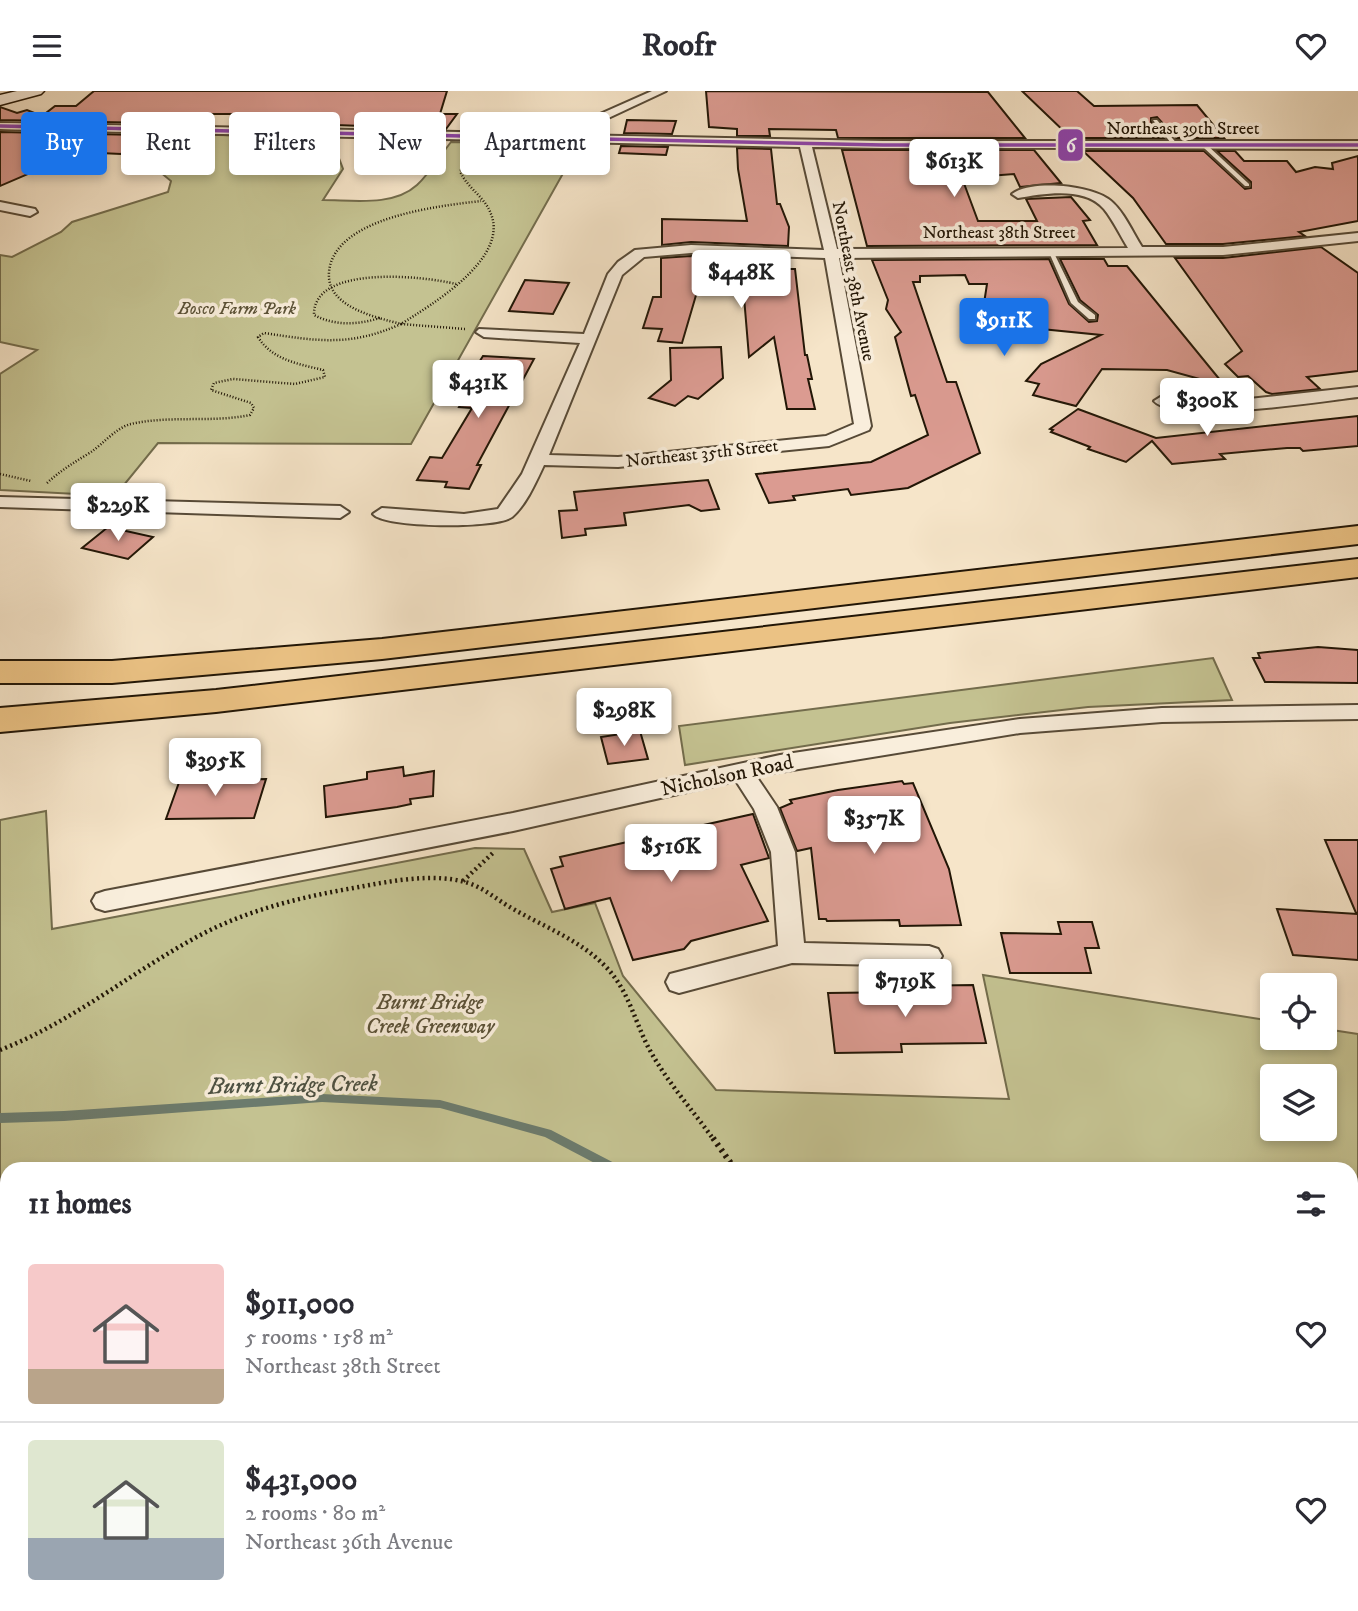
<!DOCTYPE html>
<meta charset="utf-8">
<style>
:root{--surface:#fff;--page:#f2f2f3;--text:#2b2b33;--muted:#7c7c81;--line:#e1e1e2;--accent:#1a73e8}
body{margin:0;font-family:"IM FELL DW Pica",serif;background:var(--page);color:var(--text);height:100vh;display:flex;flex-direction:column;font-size:26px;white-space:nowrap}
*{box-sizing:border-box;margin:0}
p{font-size:23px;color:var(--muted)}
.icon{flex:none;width:38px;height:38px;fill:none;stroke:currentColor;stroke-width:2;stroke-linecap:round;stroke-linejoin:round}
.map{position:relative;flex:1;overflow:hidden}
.details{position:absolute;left:0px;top:1071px;width:1358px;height:450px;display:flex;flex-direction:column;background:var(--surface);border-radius:21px 21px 0 0;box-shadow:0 4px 10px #0003}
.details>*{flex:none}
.hud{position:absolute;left:21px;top:21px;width:700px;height:63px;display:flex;gap:14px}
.buttons{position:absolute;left:1260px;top:882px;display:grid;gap:14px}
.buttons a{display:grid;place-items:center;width:77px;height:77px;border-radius:7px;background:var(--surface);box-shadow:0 4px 10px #0003;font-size:35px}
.price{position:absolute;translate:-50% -60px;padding:0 16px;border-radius:7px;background:#fff;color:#222;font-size:23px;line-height:46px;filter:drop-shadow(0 2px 4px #0008)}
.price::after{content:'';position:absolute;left:50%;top:42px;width:21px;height:16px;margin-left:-10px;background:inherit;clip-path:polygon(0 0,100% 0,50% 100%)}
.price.current{background:var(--accent);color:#fff}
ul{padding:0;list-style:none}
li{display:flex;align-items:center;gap:21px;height:175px;padding:0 28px}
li+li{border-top:2px solid var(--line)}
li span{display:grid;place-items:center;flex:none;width:196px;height:140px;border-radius:7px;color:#555}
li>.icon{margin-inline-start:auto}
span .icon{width:84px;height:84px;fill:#fffc;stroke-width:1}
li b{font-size:30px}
h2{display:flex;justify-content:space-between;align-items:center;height:84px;padding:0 28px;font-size:30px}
.tag{padding:0 24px;border-radius:7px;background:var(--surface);box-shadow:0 4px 10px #0003;font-size:24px;line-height:63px}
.tag.current{background:var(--accent);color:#fff}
header{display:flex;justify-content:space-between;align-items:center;height:91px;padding:0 28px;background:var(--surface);font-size:32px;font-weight:700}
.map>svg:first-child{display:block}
</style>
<header><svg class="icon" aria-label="menu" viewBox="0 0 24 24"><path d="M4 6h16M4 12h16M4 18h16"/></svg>Roofr<svg class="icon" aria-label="heart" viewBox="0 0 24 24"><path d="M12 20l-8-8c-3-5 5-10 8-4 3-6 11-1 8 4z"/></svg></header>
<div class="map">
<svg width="1358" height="1520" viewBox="0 0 1358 1520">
<rect width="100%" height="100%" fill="#f6e5c9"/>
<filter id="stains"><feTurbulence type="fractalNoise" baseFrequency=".00286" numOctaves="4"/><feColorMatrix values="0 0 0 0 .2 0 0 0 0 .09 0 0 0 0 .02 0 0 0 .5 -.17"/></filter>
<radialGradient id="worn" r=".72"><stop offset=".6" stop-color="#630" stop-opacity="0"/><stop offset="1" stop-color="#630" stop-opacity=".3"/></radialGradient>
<g fill="#c4c291" stroke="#736c4c" stroke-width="2" fill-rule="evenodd">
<path d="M 166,43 L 331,46 L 343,78 L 323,109 C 352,109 393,116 417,94 C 430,82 440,65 451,51 L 579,54 L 411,353 L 158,352 L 115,405 L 0,399 L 0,283 L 37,259 L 0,251 L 0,164 L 12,166 L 61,141 L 72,131 L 168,101 L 171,90 L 142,66 Z"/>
<path d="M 1213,567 L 1232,609 L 1088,616 L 950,632 L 685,674 L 679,635 Z"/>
<path d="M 46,720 L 52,838 L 475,757 L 524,758 L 552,821 L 595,812 L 623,885 L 716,999 L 1009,1008 L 983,884 L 1272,930 L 1272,947 L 1325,947 L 1325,938 L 1358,943 L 1358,1520 L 343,1520 L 341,1514 L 1351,1514 L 1351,1078 L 7,1078 L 7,1301 L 0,1301 L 0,729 ZM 1272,985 L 1325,985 L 1325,1038 L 1272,1038 Z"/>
</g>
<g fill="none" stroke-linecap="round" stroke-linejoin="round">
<g fill="#6c7b6d" fill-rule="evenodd">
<path d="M 322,1003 L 440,1009 L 551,1039 L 620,1075 L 621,1078 L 606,1078 L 545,1046 L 440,1017 L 322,1011 L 64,1030 L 0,1032 L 0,1022 L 64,1020 Z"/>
<path d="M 946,1514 L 964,1514 L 968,1520 L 950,1520 Z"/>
</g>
</g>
<g fill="#db9b91" stroke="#221606" stroke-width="2">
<path d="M 94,0 L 447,0 L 440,23 L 457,23 L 446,38 L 335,34 L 330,33 L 334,27 L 297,26 L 291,25 L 293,23 L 162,23 L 152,32 L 0,29 L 0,16 L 17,22 L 27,19 L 42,25 L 55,15 L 76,15 Z"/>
<path d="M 706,0 L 988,1 L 1025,47 L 838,47 L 836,39 L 769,38 L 770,45 L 737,45 L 737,38 L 709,36 Z"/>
<path d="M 1022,0 L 1077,0 L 1094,15 L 1197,14 L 1224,47 L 1176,47 L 1157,26 L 1151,27 L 1151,31 L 1164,47 L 1071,47 Z"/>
<path d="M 627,29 L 676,30 L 672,43 L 624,42 Z"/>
<path d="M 0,41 L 140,44 L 121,63 L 79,61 L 0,95 Z"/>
<path d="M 385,49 L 437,50 L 425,67 L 377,65 Z"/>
<path d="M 621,55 L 668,56 L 666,64 L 619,62 Z"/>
<path d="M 737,57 L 771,58 L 777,113 L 780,113 L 789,136 L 788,155 L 691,151 L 662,154 L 662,128 L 747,130 L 738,78 Z"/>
<path d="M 842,59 L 1034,59 L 1061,92 L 1020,96 L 1014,83 L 962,87 L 978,130 L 1037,130 L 1026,108 L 1071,106 L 1090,129 L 1083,130 L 1097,154 L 867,155 Z"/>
<path d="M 1083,60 L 1204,60 L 1245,98 L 1251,97 L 1251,91 L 1217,60 L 1235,60 L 1244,70 L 1287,70 L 1296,81 L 1315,76 L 1333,78 L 1332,72 L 1358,65 L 1358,130 L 1299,141 L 1305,145 L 1223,153 L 1166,153 L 1133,107 Z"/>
<path d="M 1321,156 L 1358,182 L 1358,280 L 1307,286 L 1320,298 L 1272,303 L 1266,301 L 1248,285 L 1238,286 L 1225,273 L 1242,260 L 1175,167 L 1223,167 Z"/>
<path d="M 691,165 L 787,168 L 786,178 L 795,178 L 805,264 L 807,264 L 812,288 L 808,288 L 815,318 L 787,318 L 774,246 L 749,266 L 743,194 L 699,194 L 682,252 L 658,250 L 662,238 L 643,237 L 653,206 L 661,206 L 661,167 Z"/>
<path d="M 1049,168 L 1069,213 L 1089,231 L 1097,230 L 1098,224 L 1080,209 L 1060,168 L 1104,168 L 1108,175 L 1127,175 L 1225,295 L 1167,279 L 1102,278 L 1076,315 L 1033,304 L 1039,293 L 1026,290 L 1041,273 L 1101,244 L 991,233 L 992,230 L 984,229 L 986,219 L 983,219 L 987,193 L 969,193 L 965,184 L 920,185 L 920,191 L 913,191 L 947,291 L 956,291 L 980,362 L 908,397 L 851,404 L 848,398 L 793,405 L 795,409 L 769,412 L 756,383 L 871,371 L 928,344 L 915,304 L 911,305 L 895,246 L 901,241 L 886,218 L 888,209 L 872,169 Z"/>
<path d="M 525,189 L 569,192 L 553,223 L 509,220 Z"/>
<path d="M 721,256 L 723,287 L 698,308 L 688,305 L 675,315 L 649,307 L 671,289 L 670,257 Z"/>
<path d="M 483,265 L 534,268 L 477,374 L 481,374 L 469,398 L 445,396 L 447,391 L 417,389 L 430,366 L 442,367 L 472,317 L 459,316 L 463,309 L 456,308 Z"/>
<path d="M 1078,318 L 1156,347 L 1358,325 L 1358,355 L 1303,360 L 1300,357 L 1287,357 L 1220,363 L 1225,368 L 1172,373 L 1152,350 L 1126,371 L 1088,358 L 1090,356 L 1051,341 L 1053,339 L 1050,338 Z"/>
<path d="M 708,389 L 719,418 L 701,420 L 689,414 L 624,422 L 626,434 L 585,438 L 586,444 L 562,447 L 559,420 L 577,419 L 574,401 Z"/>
<path d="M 108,436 L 153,446 L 128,468 L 82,457 Z"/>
<path d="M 1318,556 L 1358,559 L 1358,592 L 1265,591 L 1253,567 L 1260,567 L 1258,562 Z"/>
<path d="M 640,640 L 648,668 L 608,673 L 601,646 Z"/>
<path d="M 403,676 L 404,685 L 434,680 L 433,705 L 410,708 L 411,713 L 397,716 L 326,726 L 324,695 L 367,688 L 367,681 Z"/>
<path d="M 182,683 L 211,683 L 209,689 L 266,688 L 254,727 L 166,728 Z"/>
<path d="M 902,690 L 904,693 L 913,692 L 949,778 L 961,834 L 900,835 L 899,829 L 827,830 L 826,828 L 819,828 L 811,757 L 797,760 L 780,717 L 792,712 L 790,709 L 838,699 Z"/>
<path d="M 753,723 L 769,767 L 741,774 L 768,830 L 691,850 L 684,858 L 633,869 L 610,807 L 565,818 L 551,778 L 563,775 L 560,766 Z"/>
<path d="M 1325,749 L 1358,749 L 1358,822 L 1356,822 Z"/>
<path d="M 1277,818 L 1358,823 L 1358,869 L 1293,864 Z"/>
<path d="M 1058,831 L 1092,831 L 1099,857 L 1085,857 L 1091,882 L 1010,882 L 1001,842 L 1061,843 Z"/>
<path d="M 973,894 L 986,952 L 901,953 L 902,961 L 835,962 L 828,902 L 906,901 L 905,895 Z"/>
</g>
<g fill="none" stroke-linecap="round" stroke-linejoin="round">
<g stroke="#574a37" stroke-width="4">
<g id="lane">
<path d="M 1153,29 L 1157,29 L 1178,54 L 1178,56 L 1174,56 Z"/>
<path d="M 1203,54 L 1207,54 L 1249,93 L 1249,95 L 1245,95 L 1203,56 Z"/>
<path d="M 1048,159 L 1053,160 L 1078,211 L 1095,224 L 1095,228 L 1089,228 L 1071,212 Z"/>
</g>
</g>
<g stroke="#574a37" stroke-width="4">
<g id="street">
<path d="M 652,0 L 666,0 L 572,44 L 883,50 L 1358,50 L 1358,58 L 812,56 L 837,158 L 1128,157 C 1120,144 1113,129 1104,118 C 1084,95 1044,103 1018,107 L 1012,103 C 1031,88 1093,94 1111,110 C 1124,121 1133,142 1142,156 L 1223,156 L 1358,142 L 1358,150 L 1223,164 L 839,167 L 871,335 L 869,339 L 829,355 L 618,376 L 544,374 C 536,391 526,414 512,426 C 496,438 384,437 373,423 L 382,417 L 464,423 L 498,418 L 522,383 L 580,252 L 484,246 L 476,241 L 479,238 L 584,243 L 608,183 L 618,171 L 635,159 L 691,154 L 824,159 L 800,56 L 0,38 L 0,32 L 555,43 ZM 691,162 L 825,167 L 854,333 L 826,345 L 618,366 L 549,364 L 622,184 L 644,166 Z"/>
<path d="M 0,111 L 35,118 L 37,121 L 30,125 L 0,119 Z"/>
<path d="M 1358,296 L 1358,306 C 1322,310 1176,334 1154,310 L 1162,305 L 1212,312 Z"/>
<path d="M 0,406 L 340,415 L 349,421 L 340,427 L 0,416 Z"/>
<path d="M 1358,614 L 1358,628 L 1162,631 L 1020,642 L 756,685 L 777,716 L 795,761 L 804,852 L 929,855 L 938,858 L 942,865 L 938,872 L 929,875 L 792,872 L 679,902 L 670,899 L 666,891 L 670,883 L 778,855 L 771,761 L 754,718 L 736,690 L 513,740 L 105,820 L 96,817 L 92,810 L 96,803 L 105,800 L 513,722 L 780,664 L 1020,628 L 1162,617 Z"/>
</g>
</g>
<g stroke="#221606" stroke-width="3">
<path id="secondary" d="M 17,0 L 44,0 L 41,3 L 0,14 L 0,4 Z"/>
</g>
<g stroke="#221606" stroke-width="4">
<g id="highway">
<path d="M 1358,435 L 1358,453 L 382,568 L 112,592 L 0,592 L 0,570 L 112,570 L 382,548 Z"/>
<path d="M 1358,468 L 1358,486 L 216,621 L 0,641 L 0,617 L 216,599 Z"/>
</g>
</g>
<g stroke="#221606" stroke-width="2.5" stroke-dasharray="1 2" stroke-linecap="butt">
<path d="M 380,227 C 357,234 335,235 314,224 C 313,173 424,185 456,193"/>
<path d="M 465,238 L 401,233 C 431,214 509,168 491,123 C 485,106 467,97 460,80 L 480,65"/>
<path d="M 0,383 L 31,390"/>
<path d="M 47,392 C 61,379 75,371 91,361 C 103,353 117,336 131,333 C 170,324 211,332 250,324 L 254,317 L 251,312 L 211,299 L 214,292 L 233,288 L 295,293 L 325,286 L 323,279 C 299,273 272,269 258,246 L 264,242 C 317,250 350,256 401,233 C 375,226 326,216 329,181 C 334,126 439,115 481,110"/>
</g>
<g stroke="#221606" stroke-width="4.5" stroke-dasharray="2 3.5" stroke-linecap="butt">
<path d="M 463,790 L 495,760"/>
<path d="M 0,959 C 70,932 128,884 193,848 C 245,819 301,806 359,796 C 391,790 433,782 465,791 C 484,796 498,810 515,819 C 545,836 581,850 605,875 C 630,900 635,934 652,963 C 669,993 694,1021 714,1049"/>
</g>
<g stroke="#221606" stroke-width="6" stroke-dasharray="2.5 4.5" stroke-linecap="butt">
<path d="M 713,1047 L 735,1078"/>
<path d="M 1201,1514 L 1214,1520"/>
</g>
<use href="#lane" fill="#f9eedc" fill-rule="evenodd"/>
<use href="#street" fill="#f9eedc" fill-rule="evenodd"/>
<use href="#secondary" fill="#f9eedc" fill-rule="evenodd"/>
<use href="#highway" fill="#ebc284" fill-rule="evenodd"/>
<g stroke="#f9eedc" stroke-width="6">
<path id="bus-1" d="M 0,35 L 883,54 L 1358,54"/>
</g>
<use href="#bus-1" stroke="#8e44ad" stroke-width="3.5"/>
</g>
<g text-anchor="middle" stroke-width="7" stroke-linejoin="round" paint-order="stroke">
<g font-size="18" fill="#221606" stroke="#f9eedc">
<text x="1183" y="43">Northeast 39th Street</text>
<text x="999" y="147">Northeast 38th Street</text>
<text transform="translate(854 190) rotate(79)" y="6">Northeast 38th Avenue</text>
<text transform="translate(702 362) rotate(-6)" y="6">Northeast 35th Street</text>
</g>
<g font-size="18" font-style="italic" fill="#5b5237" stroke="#f9eedc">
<text x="237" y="223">Bosco Farm Park</text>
</g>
<g font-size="21" fill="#221606" stroke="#f9eedc">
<text transform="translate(727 684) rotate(-12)" y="7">Nicholson Road</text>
</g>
<g font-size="21" font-style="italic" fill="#5b5237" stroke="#f9eedc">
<text x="430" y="918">Burnt Bridge<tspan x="430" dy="24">Creek Greenway</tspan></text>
</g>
<g font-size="23" font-style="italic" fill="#4d5142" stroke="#f9eedc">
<text transform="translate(293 993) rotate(-1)" y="8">Burnt Bridge Creek</text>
</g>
</g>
<rect stroke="#f9eedc" stroke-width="2.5" x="1057" y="37" width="27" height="34" rx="7" fill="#8e44ad"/>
<g font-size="19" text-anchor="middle" font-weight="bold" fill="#fff">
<text x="1071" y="61">6</text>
</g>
<rect width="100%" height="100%" filter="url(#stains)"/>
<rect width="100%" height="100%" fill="url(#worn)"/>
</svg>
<div class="buttons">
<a><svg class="icon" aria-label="locate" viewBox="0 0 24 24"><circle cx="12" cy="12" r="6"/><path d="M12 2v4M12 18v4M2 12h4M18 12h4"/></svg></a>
<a><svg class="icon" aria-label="layers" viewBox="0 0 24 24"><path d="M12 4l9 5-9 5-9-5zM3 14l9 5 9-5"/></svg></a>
</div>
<b class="price" style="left:954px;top:108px">$613K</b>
<b class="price" style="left:741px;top:219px">$448K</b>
<b class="price current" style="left:1004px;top:267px">$911K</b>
<b class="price" style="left:478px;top:329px">$431K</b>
<b class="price" style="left:1207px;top:347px">$300K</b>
<b class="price" style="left:118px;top:452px">$229K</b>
<b class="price" style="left:624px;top:657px">$298K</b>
<b class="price" style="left:215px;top:707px">$395K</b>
<b class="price" style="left:874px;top:765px">$357K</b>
<b class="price" style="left:671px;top:793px">$516K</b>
<b class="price" style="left:905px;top:928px">$719K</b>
<div class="hud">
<a class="tag current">Buy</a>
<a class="tag">Rent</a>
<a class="tag">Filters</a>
<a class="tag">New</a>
<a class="tag">Apartment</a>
</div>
<section class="details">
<h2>11 homes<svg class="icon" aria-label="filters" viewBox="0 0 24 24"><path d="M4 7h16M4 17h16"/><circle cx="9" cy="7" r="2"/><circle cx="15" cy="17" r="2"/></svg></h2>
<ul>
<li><span style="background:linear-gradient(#f6c9c9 75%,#b9a48a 0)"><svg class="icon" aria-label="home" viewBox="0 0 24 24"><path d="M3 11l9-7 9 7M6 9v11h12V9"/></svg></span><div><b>$911,000</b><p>5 rooms · 158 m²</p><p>Northeast 38th Street</p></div><svg class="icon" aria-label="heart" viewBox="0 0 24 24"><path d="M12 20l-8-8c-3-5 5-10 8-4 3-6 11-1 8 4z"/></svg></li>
<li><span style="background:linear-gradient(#dfe7d0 70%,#9aa5b1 0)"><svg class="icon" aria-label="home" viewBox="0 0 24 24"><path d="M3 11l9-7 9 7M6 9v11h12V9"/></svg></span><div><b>$431,000</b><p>2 rooms · 80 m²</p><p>Northeast 36th Avenue</p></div><svg class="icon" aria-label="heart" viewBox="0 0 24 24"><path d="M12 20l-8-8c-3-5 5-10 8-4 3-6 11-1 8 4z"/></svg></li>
</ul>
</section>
</div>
